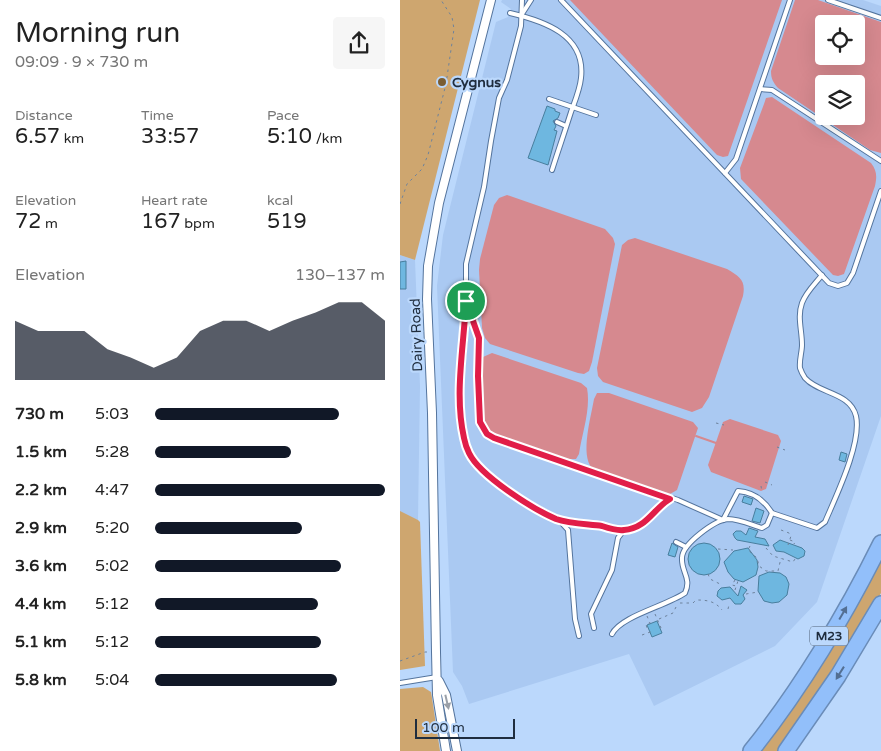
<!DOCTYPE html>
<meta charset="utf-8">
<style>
body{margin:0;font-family:"Varela Round",sans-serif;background:#f6f6f6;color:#222;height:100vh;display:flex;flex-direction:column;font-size:19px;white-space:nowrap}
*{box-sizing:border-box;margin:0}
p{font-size:16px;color:#767676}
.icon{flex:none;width:28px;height:28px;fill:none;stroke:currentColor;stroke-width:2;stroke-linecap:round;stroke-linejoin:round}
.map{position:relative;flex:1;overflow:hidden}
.side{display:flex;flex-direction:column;background:#fff;width:400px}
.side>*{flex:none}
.fabs{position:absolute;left:415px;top:15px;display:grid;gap:10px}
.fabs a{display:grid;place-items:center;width:50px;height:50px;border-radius:5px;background:#fff;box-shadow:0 5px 20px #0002;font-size:25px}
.scale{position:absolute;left:15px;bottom:12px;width:100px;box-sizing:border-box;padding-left:5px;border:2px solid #1f2d3e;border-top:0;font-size:14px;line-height:18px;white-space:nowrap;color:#1f2d3e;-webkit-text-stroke:4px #bbd8fc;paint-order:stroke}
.pin{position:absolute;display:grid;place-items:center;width:42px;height:42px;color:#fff;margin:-21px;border:2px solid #fff;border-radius:50%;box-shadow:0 1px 5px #0007}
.round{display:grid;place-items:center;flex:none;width:52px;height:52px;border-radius:5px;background:#f6f6f6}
.head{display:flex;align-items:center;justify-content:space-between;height:85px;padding:0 15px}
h1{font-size:28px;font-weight:600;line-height:38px}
.stats{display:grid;grid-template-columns:repeat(3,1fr);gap:8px;height:85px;padding:5px 15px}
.stats div{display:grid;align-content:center}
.stats b{font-size:21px;font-weight:600}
.stats small{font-size:14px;font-weight:400}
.stats p{font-size:14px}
.chart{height:140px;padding:10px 15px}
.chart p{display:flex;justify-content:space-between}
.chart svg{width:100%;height:90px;margin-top:5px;fill:#111827;opacity:.7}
ul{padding:0 15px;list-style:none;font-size:16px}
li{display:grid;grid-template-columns:80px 60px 1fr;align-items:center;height:38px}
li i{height:12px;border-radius:6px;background:#111827}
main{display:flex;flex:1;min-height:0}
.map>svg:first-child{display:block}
.built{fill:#aac9f2;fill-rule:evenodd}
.green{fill:#cea66f}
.water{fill:#d6898f;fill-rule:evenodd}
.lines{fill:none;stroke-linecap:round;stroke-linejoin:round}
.stream{stroke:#d6898f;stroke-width:2}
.building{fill:#6eb7e0;stroke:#487e9d}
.lane-casing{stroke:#54749d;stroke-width:6}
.street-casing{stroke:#54749d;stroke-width:10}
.highway-casing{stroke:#6a8cb8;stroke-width:18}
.path{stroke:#6d829c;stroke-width:1;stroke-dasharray:2.5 4;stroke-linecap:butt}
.lane{stroke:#fff;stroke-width:4}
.street{stroke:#fff;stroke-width:8}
.highway{stroke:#92bffa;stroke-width:15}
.oneway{fill:#536f93}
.oneway2{fill:#9aa0a8}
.route-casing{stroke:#fff;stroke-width:10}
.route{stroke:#e11d48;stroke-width:6}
.poi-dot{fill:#7b5d31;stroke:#bbd8fc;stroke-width:2}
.labels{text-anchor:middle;stroke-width:4.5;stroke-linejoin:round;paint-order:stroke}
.shield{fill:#bbd8fc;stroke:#4e6077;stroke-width:1}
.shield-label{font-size:12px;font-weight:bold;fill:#1f2d3e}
.poi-label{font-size:14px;font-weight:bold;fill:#1f2d3e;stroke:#bbd8fc;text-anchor:start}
.street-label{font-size:14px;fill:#1f2d3e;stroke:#bbd8fc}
</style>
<main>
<section class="side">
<div class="head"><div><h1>Morning run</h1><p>09:09 · 9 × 730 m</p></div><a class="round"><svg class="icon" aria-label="share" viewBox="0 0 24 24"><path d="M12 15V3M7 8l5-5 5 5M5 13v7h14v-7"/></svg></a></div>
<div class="stats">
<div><p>Distance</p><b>6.57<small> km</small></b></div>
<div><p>Time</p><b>33:57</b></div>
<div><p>Pace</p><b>5:10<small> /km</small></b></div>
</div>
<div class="stats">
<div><p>Elevation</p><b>72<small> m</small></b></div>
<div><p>Heart rate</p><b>167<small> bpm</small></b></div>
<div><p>kcal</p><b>519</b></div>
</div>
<div class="chart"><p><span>Elevation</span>130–137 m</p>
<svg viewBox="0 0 160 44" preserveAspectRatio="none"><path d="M0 44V15L10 20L20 20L30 20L40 29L50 33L60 38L70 33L80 20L90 15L100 15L110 20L120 15L130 11L140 6L150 6L160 15V44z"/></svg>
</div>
<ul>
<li><b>730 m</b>5:03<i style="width:80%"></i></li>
<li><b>1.5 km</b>5:28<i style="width:59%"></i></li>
<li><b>2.2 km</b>4:47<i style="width:100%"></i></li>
<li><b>2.9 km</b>5:20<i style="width:64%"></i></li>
<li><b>3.6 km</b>5:02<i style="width:81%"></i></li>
<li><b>4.4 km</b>5:12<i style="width:71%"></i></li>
<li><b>5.1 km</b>5:12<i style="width:72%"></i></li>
<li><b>5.8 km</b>5:04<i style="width:79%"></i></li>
</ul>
</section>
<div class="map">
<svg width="481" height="751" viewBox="0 0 481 751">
<rect width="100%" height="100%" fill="#bbd8fc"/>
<!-- built -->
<g class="built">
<path d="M102,0H463L481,6V416L417,602L375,646L254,706L229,654L69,704L62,686L53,672L37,286L43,235L96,22L108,17L111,9L101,2ZM424,24H456V56H424ZM424,84H456V116H424Z"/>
<path d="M0,255L15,260L20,386L18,520L0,513Z"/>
</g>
<!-- green -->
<g class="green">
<path d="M0,0H80L15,260L0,255Z"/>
<path d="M0,511L18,520L20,522L25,666L0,670Z"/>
<path d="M481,552V593L463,626L379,751H356Z"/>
<path d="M23,687L31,692L32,698L40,751H0V689Z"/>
</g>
<!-- water -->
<g class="water">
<path d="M170,0H382L328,156L323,157L317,155Z"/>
<path d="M395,0H418L481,22V153L470,150L378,88C373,82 371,79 371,71ZM424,24H456V56H424ZM424,84H456V116H424Z"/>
<path d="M372,97L471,163C477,171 477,176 475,186L444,274L438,276L433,275L341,179L340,168L364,104L366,98Z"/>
<path d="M107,195L205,229L213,238L215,244L192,362L189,371L184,374L178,373L90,344L85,338L82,328L79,270L80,259L94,205L99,198Z"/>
<path d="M235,238L327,269C340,277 346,280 343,296L309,397L302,408L292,412L203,382L198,376L197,368L222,245L228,240Z"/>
<path d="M92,353L181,383L187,388C191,409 182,433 179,454L176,459H166L94,435L86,428L84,417L82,360L83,357Z"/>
<path d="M197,393H209L293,422L298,428L277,490L270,494L192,468C180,455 191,417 194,399Z"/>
<path d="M330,419L378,435L381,441L366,489L361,491L311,472L308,465L323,422Z"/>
</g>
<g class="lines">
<!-- stream -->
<path class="stream" d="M296,436L316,443"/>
</g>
<!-- building -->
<g class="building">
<path d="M147,106L155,109V111L160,113L158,118L153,121L156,126L154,130L157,131L148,165L128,158Z"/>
<path d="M6,261V289H0V262Z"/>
<path d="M441,452L447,454L445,462L439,460Z"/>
<path d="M344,496L353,499L351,505L342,502Z"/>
<path d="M356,508L364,511L360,523L352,521Z"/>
<path d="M349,528L358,531L355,537L365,539L369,546L337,540L335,538L333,534L336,531H341L346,535Z"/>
<path d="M380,540L402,548L405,551L404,556L398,559L384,552L376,551L373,545Z"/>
<path d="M272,543L278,547L275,557L268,555Z"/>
<circle cx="304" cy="559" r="16"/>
<path d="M348,548L357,560L358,567L356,575L343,582L334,579L328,572L324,562L334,551Z"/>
<path d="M369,572L380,573L386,577L389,584L387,595L379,602L372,603L364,601L358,591L359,576Z"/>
<path d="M341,586L347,590L343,595L345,599L341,604H335L330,598L322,600L317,596L318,591L321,588L330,587L338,596Z"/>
<path d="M257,621L262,633L252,637L247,625Z"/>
</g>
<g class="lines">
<!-- lane casing -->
<g class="lane-casing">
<g id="lane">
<path d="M122,0L121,26L107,80L99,98L91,141L84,187L66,264V324L60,392L61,420L64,438L69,453L83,471L123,500L158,519L168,530L175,619L179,636"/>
<path d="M161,0L429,283L438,286L447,283L453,273L481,191"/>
<path d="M428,0L481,18"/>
<path d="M110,13C144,21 186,35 181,78C180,89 175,101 171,112C165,131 158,151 152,170"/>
<path d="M122,14L131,0"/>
<path d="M360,89L372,90L481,161"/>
<path d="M149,99L196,115"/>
<path d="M157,122L166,126"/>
<path d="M325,173L336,159L390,0"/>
<path d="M67,304L79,338L78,376L80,422C83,431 87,434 94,438L278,500L323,520"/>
<path d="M158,519L224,530"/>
<path d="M323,520L338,491C354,492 364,500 372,513"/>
<path d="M276,542L286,547"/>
<path d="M194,628L191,614L212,570L218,538L224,530L239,525L251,518L263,503L271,499"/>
<path d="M212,634C221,616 266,606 285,593C292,578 281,572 282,558C282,544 315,520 328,519C339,519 352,525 362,528L367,525L372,513L417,528L425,522C436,496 462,443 456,416C450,392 419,394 405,378C403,375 401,371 400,368C399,360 402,352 402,345C402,330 397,317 402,303C406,292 415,284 422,275"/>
<path d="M0,683L37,677"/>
</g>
</g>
<!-- street casing -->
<g class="street-casing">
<g id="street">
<path d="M39,681L46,695L57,751"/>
<path d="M46,751L37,695L36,652L32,413L27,299L28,266L39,203L91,0"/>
</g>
</g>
<!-- highway casing -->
<g class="highway-casing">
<g id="highway">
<path d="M351,751C400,690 446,614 481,543"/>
<path d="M386,751L438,676L481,604"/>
</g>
</g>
<!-- path -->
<g class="path">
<path d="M0,204L7,184L22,169L28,155L46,84L54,29L52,17L41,0"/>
<path d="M316,423L324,425"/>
<path d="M377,447L385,450"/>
<path d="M365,482L372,485"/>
<path d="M361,486L362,492"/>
<path d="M381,530L389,533L391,536L388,545"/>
<path d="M390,540L395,542L394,544"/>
<path d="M350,546L348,550L357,558L359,566L366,571H378L381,558"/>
<path d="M366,548L373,556L393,562L395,559"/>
<path d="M318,549L333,550"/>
<path d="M308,574L310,579L322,585"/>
<path d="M335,580L332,585L336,586"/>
<path d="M335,590L338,581"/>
<path d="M346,594L358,592"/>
<path d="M280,603H293L296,600C307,600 315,601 322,610"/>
<path d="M328,609L329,605"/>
<path d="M255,614L261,628L257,629"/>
<path d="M247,616L250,623L246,624L247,628"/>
<path d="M259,619L273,613L276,607"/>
<path d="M242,635L253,631"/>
<path d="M0,661L25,652H30"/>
</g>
<!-- lane -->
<use href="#lane" class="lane"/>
<!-- street -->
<use href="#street" class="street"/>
<!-- highway -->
<use href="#highway" class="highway"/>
</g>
<!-- one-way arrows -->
<defs><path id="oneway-solid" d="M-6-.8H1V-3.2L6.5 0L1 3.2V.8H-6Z" transform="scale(1.25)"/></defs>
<g class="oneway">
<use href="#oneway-solid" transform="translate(443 613) rotate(-60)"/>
<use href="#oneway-solid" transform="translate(440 673) rotate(122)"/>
</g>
<use class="oneway2" href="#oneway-solid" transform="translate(47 702) rotate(77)"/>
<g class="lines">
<!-- route casing -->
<g class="route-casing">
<path id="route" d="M66,301L79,338L78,376L80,422L87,434L94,438L270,499C254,508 246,529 224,530C217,531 208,528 202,526C187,524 170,524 156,519C133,509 80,476 69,453C67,449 65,443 64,438C54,394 64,346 66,301Z"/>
</g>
<!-- route -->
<use href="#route" class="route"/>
</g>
<!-- markers -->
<circle class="poi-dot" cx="42" cy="82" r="5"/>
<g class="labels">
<!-- shield labels -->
<rect class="shield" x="410" y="626.5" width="38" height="19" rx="4"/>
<g class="shield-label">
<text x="429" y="640">M23</text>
</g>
<!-- poi labels -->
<g class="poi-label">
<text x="52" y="87">Cygnus</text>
</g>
<!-- street labels -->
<g class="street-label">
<text transform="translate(16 335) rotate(-92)" y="5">Dairy Road</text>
</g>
</g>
</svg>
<div class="fabs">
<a><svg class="icon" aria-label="locate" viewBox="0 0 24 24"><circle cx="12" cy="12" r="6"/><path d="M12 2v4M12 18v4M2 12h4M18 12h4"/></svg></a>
<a><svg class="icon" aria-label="layers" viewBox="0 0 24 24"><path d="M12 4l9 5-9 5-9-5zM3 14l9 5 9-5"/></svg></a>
</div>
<div class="scale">100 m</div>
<div class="pin" style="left:66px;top:301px;background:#1e9e55"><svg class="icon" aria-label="arrive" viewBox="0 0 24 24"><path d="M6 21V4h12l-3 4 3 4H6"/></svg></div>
</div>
</main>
